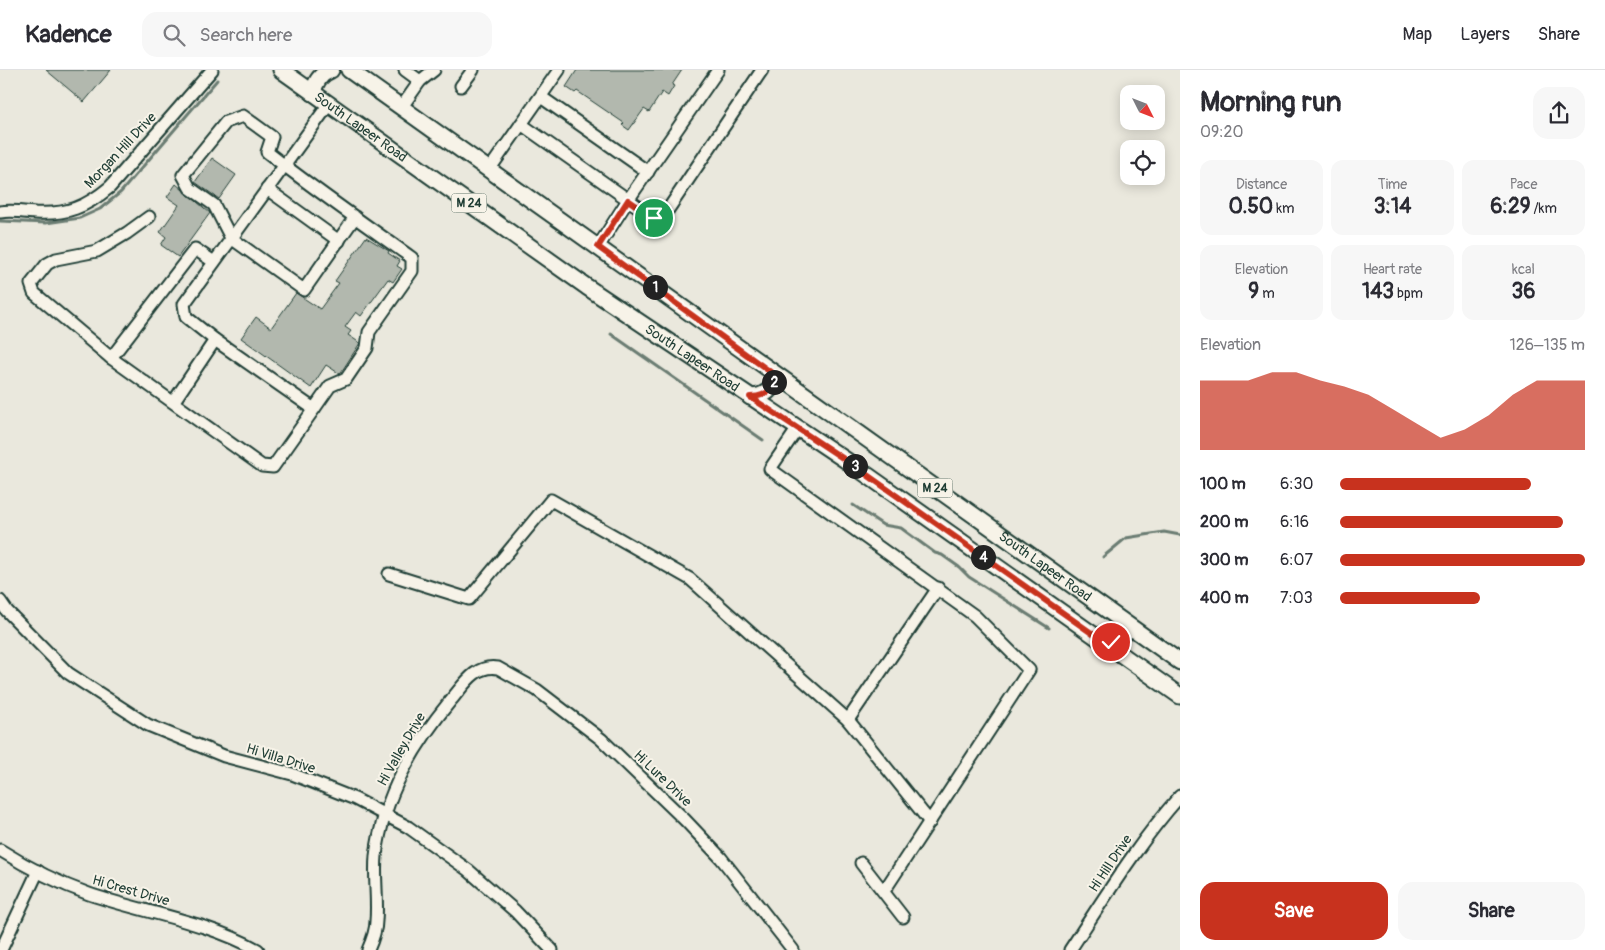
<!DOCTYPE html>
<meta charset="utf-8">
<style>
body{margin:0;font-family:Pangolin,sans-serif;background:#f7f7f7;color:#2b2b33;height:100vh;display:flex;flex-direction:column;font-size:19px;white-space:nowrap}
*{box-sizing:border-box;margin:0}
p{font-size:16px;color:#7c7c81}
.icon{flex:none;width:28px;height:28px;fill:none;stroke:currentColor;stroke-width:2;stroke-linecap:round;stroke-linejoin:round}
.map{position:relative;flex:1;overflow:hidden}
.panel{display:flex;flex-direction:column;background:#fff;width:425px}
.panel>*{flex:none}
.needle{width:32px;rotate:132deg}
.tools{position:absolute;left:1120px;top:15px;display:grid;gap:10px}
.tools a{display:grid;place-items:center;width:45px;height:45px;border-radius:10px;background:#fff;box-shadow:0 2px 12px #0003;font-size:25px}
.pin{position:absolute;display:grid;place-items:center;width:42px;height:42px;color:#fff;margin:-21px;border:2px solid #fff;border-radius:50%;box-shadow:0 1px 5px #0007}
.km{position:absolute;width:25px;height:25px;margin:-12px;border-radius:50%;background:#222;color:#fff;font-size:14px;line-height:25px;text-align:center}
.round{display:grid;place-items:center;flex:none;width:52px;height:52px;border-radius:15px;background:#f7f7f7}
.head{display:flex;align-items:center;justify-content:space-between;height:85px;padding:0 20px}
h1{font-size:28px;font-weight:700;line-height:38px}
.metrics{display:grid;grid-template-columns:repeat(3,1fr);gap:8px;height:85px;padding:5px 20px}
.metrics div{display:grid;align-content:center;border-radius:12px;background:#f7f7f7;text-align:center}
.metrics b{font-size:21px;font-weight:700}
.metrics small{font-size:14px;font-weight:400}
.metrics p{font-size:14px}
.chart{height:140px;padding:10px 20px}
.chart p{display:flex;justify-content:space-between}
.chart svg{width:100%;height:90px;margin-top:5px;fill:#c8321e;opacity:.7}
.action{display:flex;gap:10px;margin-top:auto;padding:10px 20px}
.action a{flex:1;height:58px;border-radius:15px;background:#c8321e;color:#fff;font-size:20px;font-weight:700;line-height:58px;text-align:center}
.action a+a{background:#f7f7f7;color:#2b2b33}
ul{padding:0 20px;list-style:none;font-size:16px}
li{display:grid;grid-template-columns:80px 60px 1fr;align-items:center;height:38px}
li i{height:12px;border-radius:6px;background:#c8321e}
header{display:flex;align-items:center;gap:30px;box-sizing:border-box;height:70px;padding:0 25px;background:#fff;border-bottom:1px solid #e1e1e2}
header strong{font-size:24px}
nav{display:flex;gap:28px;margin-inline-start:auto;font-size:18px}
.search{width:350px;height:45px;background:#f7f7f7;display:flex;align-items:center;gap:12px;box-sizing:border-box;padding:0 18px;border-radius:15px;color:#7c7c81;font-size:19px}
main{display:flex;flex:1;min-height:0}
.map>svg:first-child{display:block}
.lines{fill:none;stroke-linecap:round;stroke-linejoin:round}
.stream{stroke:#6a7c72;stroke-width:3}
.building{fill:#b2b8ae;stroke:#1f3d34}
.minor-casing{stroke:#1f3d34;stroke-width:15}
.major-casing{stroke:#1f3d34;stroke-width:19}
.minor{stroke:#f7f3e8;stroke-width:11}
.major{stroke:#f7f3e8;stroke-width:15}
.route-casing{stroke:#fff;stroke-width:10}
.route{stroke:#c8321e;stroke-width:6}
.labels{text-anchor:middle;stroke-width:4;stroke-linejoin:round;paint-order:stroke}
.shield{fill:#f7f3e8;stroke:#60746a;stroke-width:1}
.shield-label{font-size:12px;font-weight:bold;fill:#1f3d34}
.street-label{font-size:14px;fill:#1f3d34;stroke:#f7f3e8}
</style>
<header>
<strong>Kadence</strong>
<div class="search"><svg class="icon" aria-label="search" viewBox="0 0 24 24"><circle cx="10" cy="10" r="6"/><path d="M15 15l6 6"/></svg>Search here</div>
<nav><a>Map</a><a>Layers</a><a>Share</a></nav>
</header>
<main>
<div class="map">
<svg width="1180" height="880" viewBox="0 0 1180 880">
<rect width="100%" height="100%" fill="#eae8dd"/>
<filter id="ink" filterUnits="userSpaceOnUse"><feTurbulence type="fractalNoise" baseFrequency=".02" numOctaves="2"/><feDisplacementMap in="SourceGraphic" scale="10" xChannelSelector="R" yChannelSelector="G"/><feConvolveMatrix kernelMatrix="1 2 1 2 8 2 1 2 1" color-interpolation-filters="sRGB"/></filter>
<g filter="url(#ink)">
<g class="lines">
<!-- stream -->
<g class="stream">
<path d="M0,151L46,153L80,148L100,139L121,122L217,10"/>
<path d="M611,264L763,370"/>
<path d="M853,435L883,455L901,458L905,461L935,483L942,485L959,497L969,507L1049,558"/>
<path d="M1103,487L1126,468L1164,462L1180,465"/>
</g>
</g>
<!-- building -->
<g class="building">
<path d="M46,0H111L84,32Z"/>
<path d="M577,0H682L672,15L674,16L668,26L662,22L649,42L644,39L629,60L622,55L624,53L577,21L575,23L566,17Z"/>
<path d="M212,88L236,105L219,129L195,112Z"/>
<path d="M176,114L210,143L178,187L161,175L166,167L160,162L179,135L167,127Z"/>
<path d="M366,167L389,181L388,183L400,191L397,196L402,199L393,212L388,209L361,246L356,242L345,257L351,261L348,265L360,273L340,304L326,295L311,318L241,268L256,247L271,258L296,223L320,239L339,213L335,211Z"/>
</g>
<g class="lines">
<!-- minor casing -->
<g class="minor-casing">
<g id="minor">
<path d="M405,0L420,11"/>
<path d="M461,16L473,0"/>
<path d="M541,27L648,102"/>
<path d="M329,34C281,101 232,167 184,234L186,247L215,270L314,339L330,316L346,309L367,278L369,262L412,201V188C363,153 314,119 267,82L272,67L243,46L226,52L183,105L190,118L214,135L231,168L304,220L355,147"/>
<path d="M401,38L420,11L434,0"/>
<path d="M521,54L654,148L659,149L663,147L762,0"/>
<path d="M489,100L559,0"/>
<path d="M267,119L339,171"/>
<path d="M0,142C11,140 24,142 35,143C67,145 86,137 110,117L212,0"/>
<path d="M149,147L127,163L97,181L56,189L47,194L31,214L34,223L111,288L262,396L273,397L314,339"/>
<path d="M598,177L628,130L718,0"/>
<path d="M111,288L195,179L214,192"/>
<path d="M174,331L215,270"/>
<path d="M798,358L770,399L975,546L1029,600L884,821"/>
<path d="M389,504L469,529L551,430L690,509L848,650L930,752"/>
<path d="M0,531L7,541L68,603L148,655L224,686L292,704L355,729L408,757L468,800L515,841L552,880"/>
<path d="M848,650L938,518"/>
<path d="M0,780C27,797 58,813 89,824C145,843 206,851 258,880"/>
<path d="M861,793L903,847"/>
<path d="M1,880L38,801"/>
<path d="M368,880C372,871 376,860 376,851C378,829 374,808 376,786C383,726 414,675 451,630C464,615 475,594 498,598L537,620L601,669L685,750L721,788L793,880"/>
<path d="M1070,880C1105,827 1138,773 1180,726"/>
</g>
</g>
<!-- major casing -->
<g class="major-casing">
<g id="major">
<path id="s1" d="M281,0L587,217L853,395L1180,626"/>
<path id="s2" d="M349,0L1180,592"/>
<path d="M313,23C315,12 320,4 331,0"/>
<path d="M750,327C764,327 774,320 776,305"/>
<path d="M1110,576C1113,563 1121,559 1134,560"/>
</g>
</g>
<!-- minor -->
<use href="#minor" class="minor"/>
<!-- major -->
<use href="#major" class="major"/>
</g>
</g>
<g class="lines" filter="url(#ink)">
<!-- route casing -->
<g class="route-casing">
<path id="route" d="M654,148L628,130L598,177L776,306C774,320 764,327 750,327L853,395L1110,576L1111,572"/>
</g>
<!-- route -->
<use href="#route" class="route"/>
</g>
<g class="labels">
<!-- shield labels -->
<g class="shield">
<rect x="451.5" y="123.5" width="35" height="19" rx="4"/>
<rect x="917.5" y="408.5" width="35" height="19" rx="4"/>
</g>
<g class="shield-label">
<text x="469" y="137">M 24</text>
<text x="935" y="422">M 24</text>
</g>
<!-- street labels -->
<g class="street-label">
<text dy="5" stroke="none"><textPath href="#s1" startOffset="98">South Lapeer Road</textPath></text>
<text transform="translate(120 80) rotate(-47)" y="5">Morgan Hill Drive</text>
<text dy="5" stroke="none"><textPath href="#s1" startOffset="502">South Lapeer Road</textPath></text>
<text dy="5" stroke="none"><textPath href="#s2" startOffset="855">South Lapeer Road</textPath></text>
<text transform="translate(401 679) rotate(-60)" y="5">Hi Valley Drive</text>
<text transform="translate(281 688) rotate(17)" y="5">Hi Villa Drive</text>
<text transform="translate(663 708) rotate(44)" y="5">Hi Lure Drive</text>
<text transform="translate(1110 793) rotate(-56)" y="5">Hi Hill Drive</text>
<text transform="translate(131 820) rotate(16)" y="5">Hi Crest Drive</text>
</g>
</g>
</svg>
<div class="tools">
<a><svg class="needle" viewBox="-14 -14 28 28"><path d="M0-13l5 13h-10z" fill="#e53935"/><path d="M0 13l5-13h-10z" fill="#7c7c81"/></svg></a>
<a><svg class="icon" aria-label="locate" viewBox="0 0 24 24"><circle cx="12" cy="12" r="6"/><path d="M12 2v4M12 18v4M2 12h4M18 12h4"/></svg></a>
</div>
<div class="pin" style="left:654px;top:148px;background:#1e9e55"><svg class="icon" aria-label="arrive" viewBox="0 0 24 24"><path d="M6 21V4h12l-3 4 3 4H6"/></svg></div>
<div class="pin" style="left:1111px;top:572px;background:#d93025"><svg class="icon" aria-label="check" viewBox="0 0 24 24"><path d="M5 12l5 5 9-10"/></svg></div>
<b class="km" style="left:655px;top:217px">1</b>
<b class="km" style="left:774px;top:312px">2</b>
<b class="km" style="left:855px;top:396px">3</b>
<b class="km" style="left:983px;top:487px">4</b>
</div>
<section class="panel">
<div class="head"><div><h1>Morning run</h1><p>09:20</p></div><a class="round"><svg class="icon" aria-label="share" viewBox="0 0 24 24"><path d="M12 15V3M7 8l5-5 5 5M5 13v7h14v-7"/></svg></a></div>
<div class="metrics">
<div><p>Distance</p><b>0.50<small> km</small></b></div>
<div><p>Time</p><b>3:14</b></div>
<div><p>Pace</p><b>6:29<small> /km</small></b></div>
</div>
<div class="metrics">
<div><p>Elevation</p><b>9<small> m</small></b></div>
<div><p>Heart rate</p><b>143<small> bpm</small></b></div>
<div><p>kcal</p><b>36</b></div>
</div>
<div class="chart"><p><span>Elevation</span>126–135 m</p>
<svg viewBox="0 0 160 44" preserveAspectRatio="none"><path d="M0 44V10L10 10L20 10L30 6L40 6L50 10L60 13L70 17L80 24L90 31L100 38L110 34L120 27L130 17L140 10L150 10L160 10V44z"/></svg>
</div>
<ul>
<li><b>100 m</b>6:30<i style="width:78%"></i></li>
<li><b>200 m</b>6:16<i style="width:91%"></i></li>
<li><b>300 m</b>6:07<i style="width:100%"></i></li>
<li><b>400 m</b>7:03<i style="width:57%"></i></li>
</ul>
<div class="action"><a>Save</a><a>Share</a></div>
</section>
</main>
